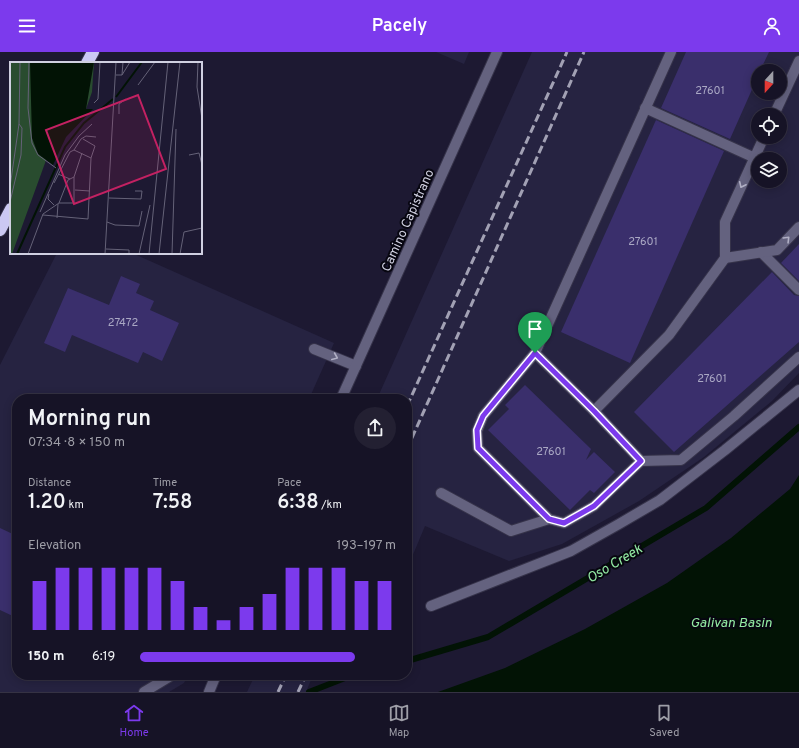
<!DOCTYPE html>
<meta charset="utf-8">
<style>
body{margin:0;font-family:Overpass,sans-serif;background:#232032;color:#f1f3f6;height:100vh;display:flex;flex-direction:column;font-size:15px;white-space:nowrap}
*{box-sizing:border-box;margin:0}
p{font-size:13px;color:#9e9ea7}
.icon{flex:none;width:22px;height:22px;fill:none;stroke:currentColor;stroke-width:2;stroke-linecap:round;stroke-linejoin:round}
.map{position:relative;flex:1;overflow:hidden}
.sheet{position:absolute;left:12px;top:342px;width:400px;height:286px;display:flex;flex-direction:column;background:#161326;border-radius:16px;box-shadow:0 2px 10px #0003,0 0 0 1px #353243}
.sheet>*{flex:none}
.needle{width:26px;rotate:201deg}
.buttons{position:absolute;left:751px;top:12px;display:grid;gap:8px}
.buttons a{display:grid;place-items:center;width:36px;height:36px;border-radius:50%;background:#161326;box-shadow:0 2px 10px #0003,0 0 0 1px #353243;font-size:20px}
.pin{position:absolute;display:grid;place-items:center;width:34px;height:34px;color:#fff;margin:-41px -17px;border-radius:50% 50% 50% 0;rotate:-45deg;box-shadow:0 0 4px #0007}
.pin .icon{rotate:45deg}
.round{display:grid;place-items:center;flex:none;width:42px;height:42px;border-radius:21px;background:#232032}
.summary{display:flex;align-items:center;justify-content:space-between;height:68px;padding:0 16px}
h1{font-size:22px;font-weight:600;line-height:30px}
.metrics{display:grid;grid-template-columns:repeat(3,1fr);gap:6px;height:68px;padding:4px 16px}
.metrics div{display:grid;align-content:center}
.metrics b{font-size:20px;font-weight:600}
.metrics small{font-size:11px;font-weight:400}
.metrics p{font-size:11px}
.chart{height:112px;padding:8px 16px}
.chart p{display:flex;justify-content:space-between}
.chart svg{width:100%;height:72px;margin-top:4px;stroke:#7c3aed;stroke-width:6}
ul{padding:0 16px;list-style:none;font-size:13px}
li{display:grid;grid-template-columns:64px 48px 1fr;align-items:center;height:30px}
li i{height:10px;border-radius:5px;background:#7c3aed}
header{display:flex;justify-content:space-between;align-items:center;height:52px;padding:0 16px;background:#7c3aed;color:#fff;font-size:18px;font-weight:600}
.tab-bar{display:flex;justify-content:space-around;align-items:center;height:56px;border-top:1px solid #353243;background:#161326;font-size:11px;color:#9e9ea7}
.tab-bar a{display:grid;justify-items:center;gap:2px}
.tab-bar .on{color:#7c3aed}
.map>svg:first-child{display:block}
.built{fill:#262341;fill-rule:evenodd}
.water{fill:#021305}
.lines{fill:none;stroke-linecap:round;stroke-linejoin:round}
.stream{stroke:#021305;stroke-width:6}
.building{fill:#3a2f6c}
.minor-casing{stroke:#36334a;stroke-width:12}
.highway-casing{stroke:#36334a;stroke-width:14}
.minor{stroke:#64627f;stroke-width:10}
.highway{stroke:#cbc8f3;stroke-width:12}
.rail{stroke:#a2a1b4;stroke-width:3;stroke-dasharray:8 4;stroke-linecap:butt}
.oneway{stroke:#b0afc4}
.route-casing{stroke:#fff;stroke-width:8}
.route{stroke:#7c3aed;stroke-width:5}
.labels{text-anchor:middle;stroke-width:4;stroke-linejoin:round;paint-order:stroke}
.number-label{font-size:11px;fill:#aaa8c4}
.street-label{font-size:13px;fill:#d0d0e1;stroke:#070610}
.water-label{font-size:14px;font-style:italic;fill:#94eca4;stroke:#070610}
.inset-river{fill:none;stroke:#021305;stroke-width:2}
.inset-road{fill:none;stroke:#656278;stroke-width:1}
.view{fill:#c32162;fill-opacity:0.15;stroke:#c32162;stroke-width:2}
.inset-edge{fill:none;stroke:#d0d0e1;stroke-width:2}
</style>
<header><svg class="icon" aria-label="menu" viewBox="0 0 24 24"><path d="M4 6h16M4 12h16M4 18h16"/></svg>Pacely<svg class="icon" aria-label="person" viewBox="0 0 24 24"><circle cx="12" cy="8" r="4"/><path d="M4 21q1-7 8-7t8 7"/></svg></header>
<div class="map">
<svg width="799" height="640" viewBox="0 0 799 640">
<rect width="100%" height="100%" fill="#1d1932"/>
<!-- built -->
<g class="built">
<path d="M436,0H469L464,12Z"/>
<path d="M532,0H799V321L772,349L704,405L639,449L562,492L509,509L425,474L407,517V347H377ZM758,19H780V41H758ZM758,63H780V85H758ZM758,107H780V129H758Z"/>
<path d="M57,201H132L334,291L309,347H17V623H188L184,631L169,640H0V313Z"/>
<path d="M255,623H313L306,640H247Z"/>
</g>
<!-- water -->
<path class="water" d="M799,423V640H438L505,616L585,577L667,531L731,486L790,437Z"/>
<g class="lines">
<!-- stream -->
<g class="stream">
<path d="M407,609L488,585L706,456L799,375"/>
<path d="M309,640L345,626L357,623"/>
</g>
</g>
<!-- building -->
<g class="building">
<path d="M686,0H769L760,19H758V24L730,87L661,56Z"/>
<path d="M656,68L724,99L630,311L561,280Z"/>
<path d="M799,192V229L781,211Z"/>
<path d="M772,220L794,243L799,244V290L674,400L634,360Z"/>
<path d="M121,224L140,232L136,241L154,249L150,258L179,271L162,309L143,300L138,311L72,283L65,300L44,291L68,236L109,253Z"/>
<path d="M525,333L591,397L586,408L594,400L615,420L594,441L590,438L570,458L488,378L509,357L505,353Z"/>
<path d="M0,476L17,484V566L0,558Z"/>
</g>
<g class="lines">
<!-- minor casing -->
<g class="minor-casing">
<g id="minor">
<path d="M645,56L755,106"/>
<path d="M774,63L799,9"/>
<path d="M761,200L799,238"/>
<path d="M725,206L777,198L799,175"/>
<path d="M314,297L356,314"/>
<path d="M341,347L497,0"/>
<path d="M594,359L669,283L725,206V170L764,85"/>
<path d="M641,409L681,408L734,364L799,305"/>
<path d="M441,441L511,479L549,467L564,471L594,454L641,409L594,359L535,301"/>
<path d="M549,467L478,396L477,379L483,364L535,301L671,0"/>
<path d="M431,554L571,499L619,472L660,448L725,398L799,338"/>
<path d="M144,640L169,625L170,623"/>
<path d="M209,640L216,623"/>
</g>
</g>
<!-- highway casing -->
<g class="highway-casing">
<g id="highway">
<path d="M87,11L93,0"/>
<path d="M0,178L11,157"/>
</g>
</g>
<!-- minor -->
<use href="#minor" class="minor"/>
<!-- highway -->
<use href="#highway" class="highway"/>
<!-- rail -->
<g class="rail">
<path d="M407,354L567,0"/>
<path d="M407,397L584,0"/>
<path d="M278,640L286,623"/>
<path d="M298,640L306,623"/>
</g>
</g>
<!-- one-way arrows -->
<defs><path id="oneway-chevron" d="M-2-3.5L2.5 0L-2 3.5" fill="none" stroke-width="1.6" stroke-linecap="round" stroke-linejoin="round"/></defs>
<g class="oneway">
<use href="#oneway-chevron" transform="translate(742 133) rotate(115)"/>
<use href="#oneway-chevron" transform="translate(787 187) rotate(-45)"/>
<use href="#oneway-chevron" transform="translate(335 305) rotate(23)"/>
</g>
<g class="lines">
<!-- route casing -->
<g class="route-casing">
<path id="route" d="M535,301L594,359L641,409L594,454L564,471L549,467L478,396L477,378L483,364Z"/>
</g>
<!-- route -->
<use href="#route" class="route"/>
</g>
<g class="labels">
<!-- number labels -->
<g class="number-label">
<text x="710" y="42">27601</text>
<text x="643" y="193">27601</text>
<text x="123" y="274">27472</text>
<text x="712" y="330">27601</text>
<text x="551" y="403">27601</text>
</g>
<!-- street labels -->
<g class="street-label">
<text transform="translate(407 168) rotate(-66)" y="5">Camino Capistrano</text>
</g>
<!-- water labels -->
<g class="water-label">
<text transform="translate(614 511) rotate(-31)" y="5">Oso Creek</text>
<text x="731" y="575">Galivan Basin</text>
</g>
</g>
<!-- overview -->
<g transform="translate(10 10)">
<rect width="192" height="192" fill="#1d1932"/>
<path d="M0,0H84L82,30L76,47L39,90L2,192H0Z" fill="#294c2f"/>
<path d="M20,0H84L76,47H83L56,75L43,103L28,92L22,76Z" fill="#021305"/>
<path class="inset-river" d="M106,35L132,0M7,192L55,85L74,61L103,37"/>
<path class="inset-road" d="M19,0L18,46L22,81L28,93L46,106M188,0L187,25L192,57M106,13H112L120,0M112,13L113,0M128,23L145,0M84,41L88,37L90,0M109,52V42L116,37M179,93L189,91L192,103M81,96L64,88L71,77L76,74L86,75M48,112L60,117M44,121L60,90L64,88M0,125L9,62L10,0M65,128L80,129M39,132L38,137L44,143M99,136L131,137L132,129H125M0,140L11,93L12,66L9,62M49,141L58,118L64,115M30,150L55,93L69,74L82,62M33,153L78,157L81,96L85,84L73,77M47,156L48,142M97,160L105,163L129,164L132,149M96,187L119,188V192M18,192L33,152L49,141H64V115L72,91M95,192L106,0M129,192L140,143M139,192L158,0M149,192L170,0M162,192L166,67M170,192L174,170L192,166"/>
<path class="view" d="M128,33L156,107L64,142L36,68Z"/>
<rect width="192" height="192" class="inset-edge"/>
</g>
</svg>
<div class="buttons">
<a><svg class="needle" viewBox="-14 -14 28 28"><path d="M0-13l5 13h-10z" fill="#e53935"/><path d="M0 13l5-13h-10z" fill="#9e9ea7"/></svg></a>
<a><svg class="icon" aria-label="locate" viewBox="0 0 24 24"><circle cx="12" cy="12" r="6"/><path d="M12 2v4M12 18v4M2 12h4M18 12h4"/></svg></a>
<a><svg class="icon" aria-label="layers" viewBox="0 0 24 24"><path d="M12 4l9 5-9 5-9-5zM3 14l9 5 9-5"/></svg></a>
</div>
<div class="pin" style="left:535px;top:301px;background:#1e9e55"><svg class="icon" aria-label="arrive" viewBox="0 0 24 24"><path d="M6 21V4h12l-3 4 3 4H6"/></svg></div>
<section class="sheet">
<div class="summary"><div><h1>Morning run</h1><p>07:34 · 8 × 150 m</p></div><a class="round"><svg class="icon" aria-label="share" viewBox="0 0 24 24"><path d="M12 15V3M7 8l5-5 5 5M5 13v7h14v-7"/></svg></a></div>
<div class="metrics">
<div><p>Distance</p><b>1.20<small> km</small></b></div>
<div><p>Time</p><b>7:58</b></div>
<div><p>Pace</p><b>6:38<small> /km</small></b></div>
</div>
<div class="chart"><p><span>Elevation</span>193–197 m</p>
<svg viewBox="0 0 160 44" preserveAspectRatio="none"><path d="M5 44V14M15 44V6M25 44V6M35 44V6M45 44V6M55 44V6M65 44V14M75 44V30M85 44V38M95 44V30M105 44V22M115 44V6M125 44V6M135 44V6M145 44V14M155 44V14"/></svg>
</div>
<ul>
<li><b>150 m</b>6:19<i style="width:84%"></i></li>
</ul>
</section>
</div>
<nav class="tab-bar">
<a class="on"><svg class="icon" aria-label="home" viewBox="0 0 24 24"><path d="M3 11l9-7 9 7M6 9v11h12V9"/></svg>Home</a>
<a><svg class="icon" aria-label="map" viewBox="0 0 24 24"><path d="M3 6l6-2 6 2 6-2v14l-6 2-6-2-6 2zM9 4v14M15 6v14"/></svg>Map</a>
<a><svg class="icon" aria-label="saved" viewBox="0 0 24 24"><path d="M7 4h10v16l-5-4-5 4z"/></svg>Saved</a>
</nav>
